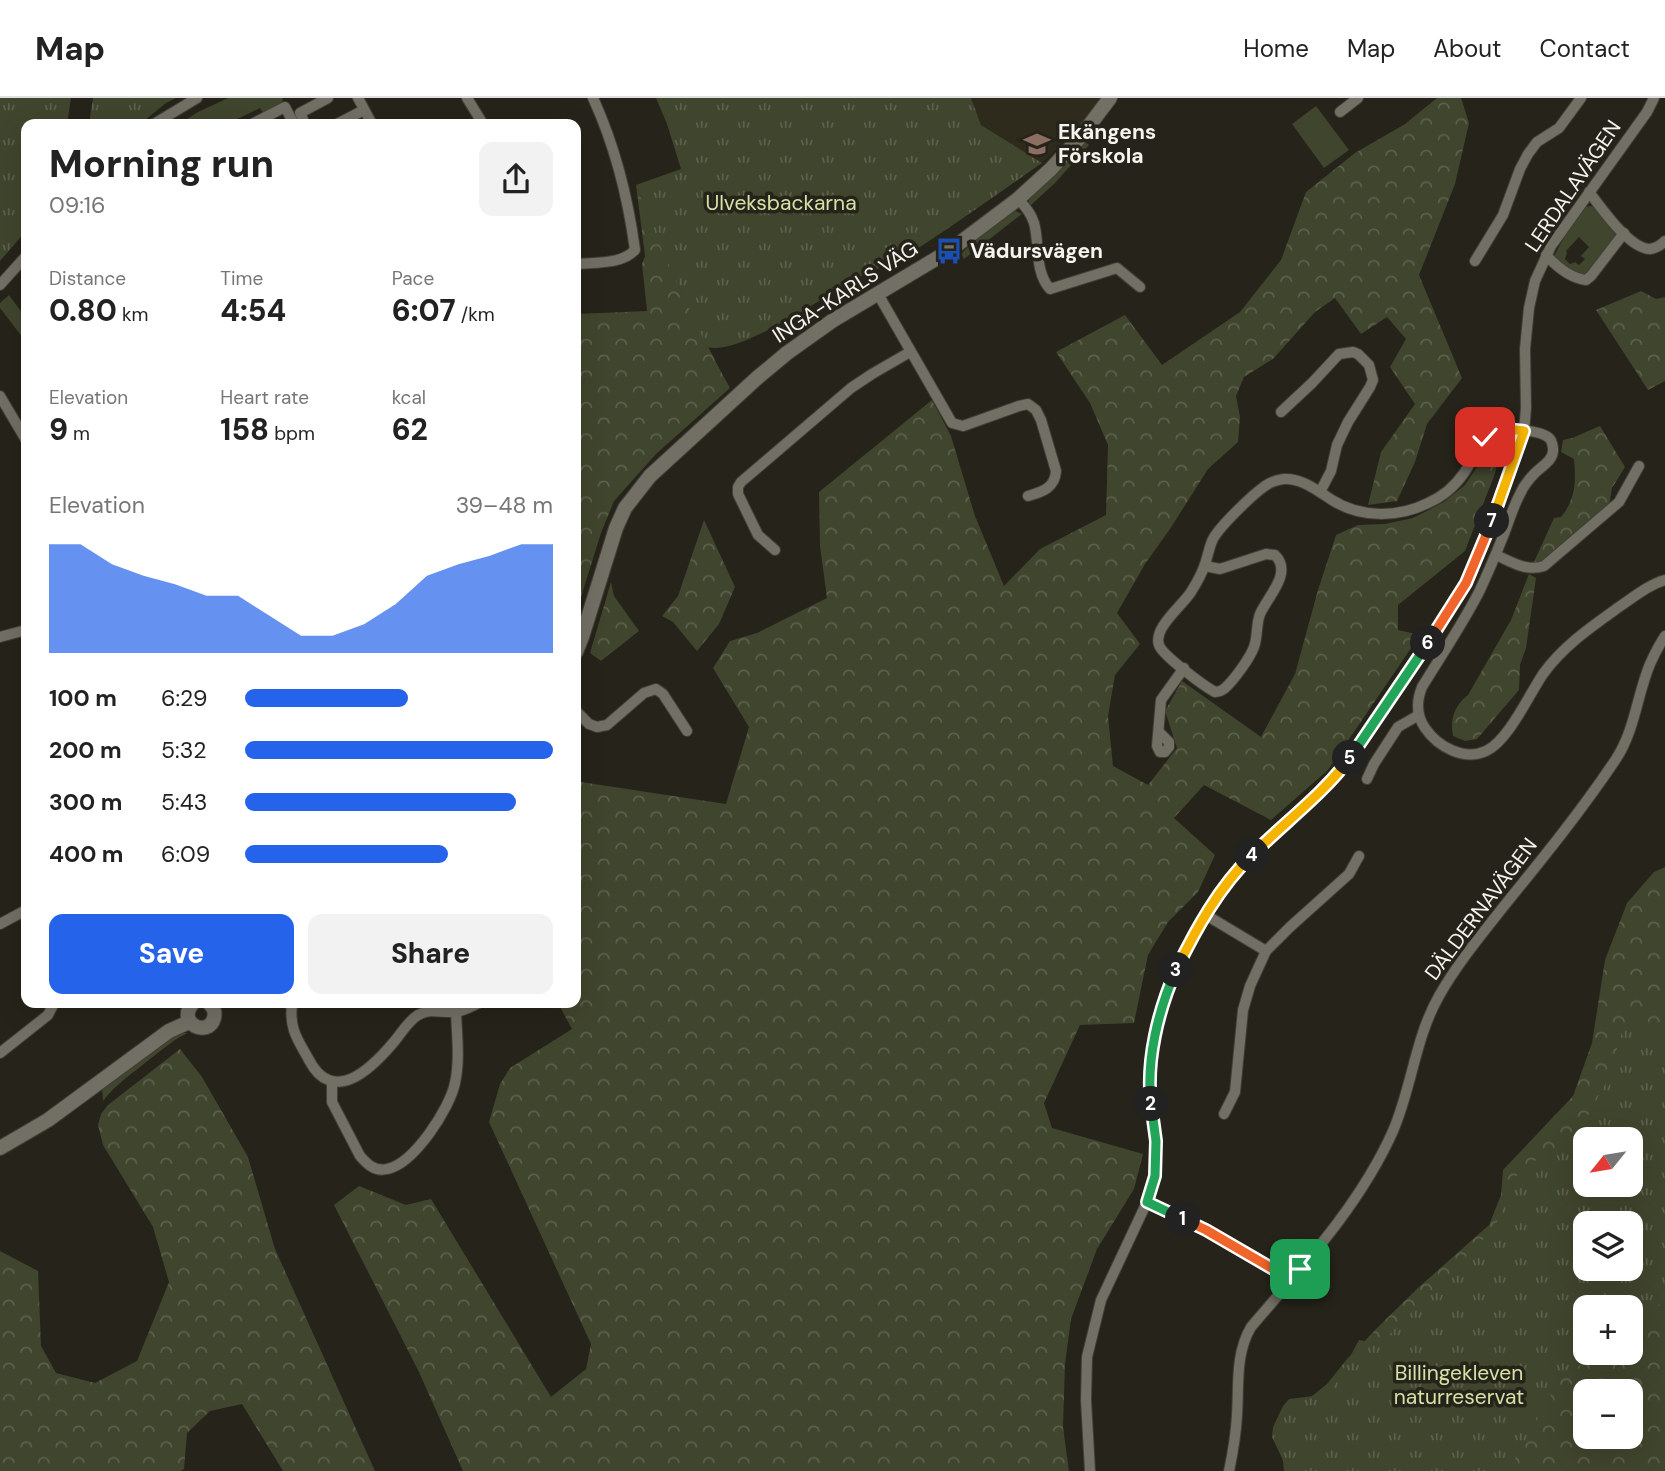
<!DOCTYPE html>
<meta charset="utf-8">
<style>
body{margin:0;font-family:"DM Sans",sans-serif;background:#f2f2f2;color:#222;height:100vh;display:flex;flex-direction:column;font-size:26px;white-space:nowrap}
*{box-sizing:border-box;margin:0}
p{font-size:23px;color:#767676}
.icon{flex:none;width:38px;height:38px;fill:none;stroke:currentColor;stroke-width:2;stroke-linecap:round;stroke-linejoin:round}
.map{position:relative;flex:1;overflow:hidden}
.details{position:absolute;left:21px;top:21px;width:560px;height:889px;display:flex;flex-direction:column;background:#fff;border-radius:14px;box-shadow:0 7px 28px #0002}
.details>*{flex:none}
.needle{width:46px;rotate:240deg}
.buttons{position:absolute;left:1573px;top:1029px;display:grid;gap:14px}
.buttons a{display:grid;place-items:center;width:70px;height:70px;border-radius:14px;background:#fff;box-shadow:0 7px 28px #0002;font-size:35px}
.pin{position:absolute;display:grid;place-items:center;width:60px;height:60px;color:#fff;margin:-30px;border-radius:14px;box-shadow:0 4px 10px #0006}
.km{position:absolute;width:35px;height:35px;margin:-18px;border-radius:50%;background:#222;color:#fff;font-size:19px;line-height:35px;text-align:center}
.round{display:grid;place-items:center;flex:none;width:74px;height:74px;border-radius:14px;background:#f2f2f2}
.headline{display:flex;align-items:center;justify-content:space-between;height:119px;padding:0 28px}
h1{font-size:38px;font-weight:800;line-height:52px}
.stats{display:grid;grid-template-columns:repeat(3,1fr);gap:10px;height:119px;padding:7px 28px}
.stats div{display:grid;align-content:center}
.stats b{font-size:30px;font-weight:800}
.stats small{font-size:19px;font-weight:400}
.stats p{font-size:19px}
.chart{height:196px;padding:14px 28px}
.chart p{display:flex;justify-content:space-between}
.chart svg{width:100%;height:126px;margin-top:7px;fill:#2563eb;opacity:.7}
.primary-button{display:flex;gap:14px;margin-top:auto;padding:14px 28px}
.primary-button a{flex:1;height:80px;border-radius:14px;background:#2563eb;color:#fff;font-size:28px;font-weight:800;line-height:80px;text-align:center}
.primary-button a+a{background:#f2f2f2;color:#222}
ul{padding:0 28px;list-style:none;font-size:23px}
li{display:grid;grid-template-columns:112px 84px 1fr;align-items:center;height:52px}
li i{height:18px;border-radius:9px;background:#2563eb}
header{display:flex;align-items:center;gap:42px;box-sizing:border-box;height:98px;padding:0 35px;background:#fff;border-bottom:2px solid #e0e0e0}
header strong{font-size:33px}
nav{display:flex;gap:38px;margin-inline-start:auto;font-size:24px}
.map>svg:first-child{display:block}
.built{fill:#2f2b1c}
.green{fill:#40452d;fill-rule:evenodd}
.forest{fill:url(#forest-crowns);fill-rule:evenodd}
.park{fill:url(#park-tufts);fill-rule:evenodd}
.lines{fill:none;stroke-linecap:round;stroke-linejoin:round}
.minor-casing{stroke:#423f38;stroke-width:12}
.tertiary-casing{stroke:#423f38;stroke-width:16}
.minor{stroke:#726f65;stroke-width:10}
.tertiary{stroke:#726f65;stroke-width:14}
.split-1-casing{stroke:#fff;stroke-width:14}
.split-2-casing{stroke:#fff;stroke-width:14}
.split-3-casing{stroke:#fff;stroke-width:14}
.split-4-casing{stroke:#fff;stroke-width:14}
.split-5-casing{stroke:#fff;stroke-width:14}
.split-6-casing{stroke:#fff;stroke-width:14}
.split-7-casing{stroke:#fff;stroke-width:14}
.split-8-casing{stroke:#fff;stroke-width:14}
.split-1{stroke:#f0652b;stroke-width:9}
.split-2{stroke:#22a559;stroke-width:9}
.split-3{stroke:#22a559;stroke-width:9}
.split-4{stroke:#f5b400;stroke-width:9}
.split-5{stroke:#f5b400;stroke-width:9}
.split-6{stroke:#22a559;stroke-width:9}
.split-7{stroke:#f0652b;stroke-width:9}
.split-8{stroke:#f5b400;stroke-width:9}
.labels{text-anchor:middle;stroke-width:7;stroke-linejoin:round;paint-order:stroke}
.poi-label{font-size:21px;font-weight:bold;fill:#f6f4ee;stroke:#26231a;text-anchor:start}
.street-label{font-size:21px;fill:#f6f4ee;stroke:#26231a}
.park-label{font-size:21px;fill:#d5e2a6;stroke:#26231a}
</style>
<header>
<strong>Map</strong>
<nav><a>Home</a><a>Map</a><a>About</a><a>Contact</a></nav>
</header>
<div class="map">
<svg width="1665" height="1373" viewBox="0 0 1665 1373">
<defs>
<pattern id="forest-crowns" width="20" height="18" patternUnits="userSpaceOnUse" patternTransform="scale(1.75)"><rect width="20" height="18" fill="#40452d"/><path d="M2 6a3 3 0 1 1 6 0M12 15a3 3 0 1 1 6 0" fill="none" stroke="#5c604c"/></pattern>
<pattern id="park-tufts" width="24" height="20" patternUnits="userSpaceOnUse" patternTransform="scale(1.75)"><rect width="24" height="20" fill="#40452d"/><path d="M3 7l-1-3M5 7V3M7 7l1-3M15 17l-1-3M17 17v-4M19 17l1-3" fill="none" stroke="#5c604c"/></pattern>
</defs>
<rect width="100%" height="100%" fill="#26231a"/>
<!-- built -->
<path class="built" d="M971,0H1103L1092,17L1042,65L981,27Z"/>
<!-- green -->
<g class="green">
<path d="M228,0H283L282,7L265,18L260,10L227,26H179L198,14Z"/>
<path d="M1316,8L1349,52L1324,70L1292,26Z"/>
<path d="M1084,43L1089,47L1055,85L1031,107L1029,105V100Z"/>
<path d="M1590,108L1594,109L1617,136L1587,178L1581,179L1553,160L1567,134L1586,109ZM1579,139L1589,149L1581,158L1585,161L1579,167L1575,164L1570,166L1565,161L1567,155L1566,153Z"/>
<path d="M1012,113H1016L1022,116L964,161L961,156L975,142Z"/>
<path d="M9,197L26,220V244L0,210V205Z"/>
<path d="M180,935H188C174,941 162,952 150,961C134,974 116,986 103,1003L102,989L167,941Z"/>
</g>
<!-- forest -->
<g class="forest">
<path d="M1437,0H1461L1469,25L1455,86L1419,177L1462,280L1427,326L1415,364L1397,403L1368,407L1381,354L1415,306L1390,269L1406,241L1387,219L1361,236L1335,200L1315,214L1273,261L1244,279L1236,298L1240,319L1238,344L1208,371L1170,431L1145,466L1117,515L1140,546L1115,577L1108,618L1113,668L1148,687L1177,650L1165,613L1182,583L1261,639L1295,576L1318,492L1336,437L1358,427L1385,426L1413,420L1444,404L1465,387L1493,345L1497,343L1501,344L1503,348L1494,378L1465,453L1398,507V532L1420,537L1328,672L1271,722L1204,687L1174,720L1215,757L1198,794L1168,824L1148,857L1134,925L1080,927L1044,1005L1052,1030L1143,1056L1134,1091L1097,1151L1071,1221L1065,1266L1063,1329L1069,1373H463L419,1274L334,1107L359,1088L406,1107L431,1101L551,1299L586,1271L591,1246L489,1024L500,986L510,970L572,931L558,905H576V680L581,684L726,706L749,629L713,570L730,543L757,535L827,500L820,448L819,394L932,302L951,338L975,418L1004,488L1040,451L1106,417L1108,347L1090,305L1056,254L1125,217L1162,267L1240,214L1281,162L1306,94L1355,55L1405,26Z"/>
<path d="M636,87C664,156 694,225 730,290L656,356L614,403L601,435L576,515V216L647,213L642,166L645,158Z"/>
<path d="M1641,193L1656,201L1665,199V283L1648,292L1596,212Z"/>
<path d="M1600,328L1625,369L1612,390L1609,408L1544,463L1538,466L1534,464L1554,420L1561,419C1576,401 1576,383 1574,361L1561,354L1563,342L1572,340Z"/>
<path d="M704,422L735,489L719,526L697,553L673,524L662,518L678,498Z"/>
<path d="M1529,476L1536,480L1526,550L1520,567L1519,592L1477,641L1465,643L1453,638C1450,621 1454,608 1468,597L1511,522Z"/>
<path d="M611,484L614,498L639,533L601,563L590,555Z"/>
<path d="M1665,769V1373H1284L1281,1344L1286,1319L1327,1286L1347,1261L1382,1225L1419,1189L1489,1127L1501,1097L1503,1072L1573,998L1592,945L1605,862L1627,805L1654,774ZM1586,1041H1631V1087H1586ZM1586,1125H1631V1171H1586ZM1586,1209H1631V1255H1586ZM1586,1293H1631V1339H1586Z"/>
<path d="M180,951L202,979L248,1059L275,1151L375,1373H283L242,1306L210,1313L187,1335L184,1371L181,1373H0V1153L38,1173L41,1248L56,1275L95,1285L137,1263L169,1184L153,1129L103,1047L98,1027L101,1016L108,1007Z"/>
</g>
<!-- park -->
<g class="park">
<path d="M0,0H71L67,26H26V133L0,163Z"/>
<path d="M93,0H176L166,5L140,26H89Z"/>
<path d="M656,0H971L981,27L1042,65C1003,92 963,121 923,147C902,161 878,170 856,181C826,197 738,259 707,249L662,152L636,87L681,71L667,26Z"/>
<path d="M1626,921L1665,951V1202L1631,1228V1209H1586V1255H1596L1559,1283L1508,1373H1288L1272,1339L1273,1329L1283,1308L1289,1301L1330,1296L1359,1242L1380,1246L1495,1129L1519,1073L1578,1035L1607,983ZM1631,1041V1087H1586V1041ZM1586,1125H1631V1171H1586Z"/>
</g>
<g class="lines">
<!-- minor casing -->
<g class="minor-casing">
<g id="minor">
<path d="M358,0L372,26"/>
<path d="M467,0L483,26"/>
<path d="M1340,14L1358,0"/>
<path d="M154,26L197,0"/>
<path d="M252,26L285,9L294,26"/>
<path d="M305,26L300,15L328,0"/>
<path d="M337,26L364,12"/>
<path d="M1589,94C1601,109 1629,151 1650,151C1656,150 1661,147 1665,143"/>
<path d="M1018,101C1025,108 1031,115 1034,125C1040,146 1034,173 1050,191L1117,170L1140,189"/>
<path d="M1546,157C1557,169 1570,180 1586,182L1591,178L1624,135"/>
<path d="M1475,163L1503,117L1520,71L1528,56L1537,44L1559,30L1581,0"/>
<path d="M576,166C595,164 621,167 635,152C628,100 615,48 593,0"/>
<path d="M0,187L26,158"/>
<path d="M878,196L952,325L963,328L1019,308L1028,306L1036,312L1041,322L1056,373C1055,390 1042,394 1028,398"/>
<path d="M0,298L26,342"/>
<path d="M1281,314L1312,285L1339,256L1353,254L1358,256L1369,267L1373,282L1370,289L1348,324L1337,347L1331,373L1320,394"/>
<path d="M775,452L758,437L738,396V389L741,384L851,290L872,276L910,254"/>
<path d="M1496,457C1512,464 1526,474 1544,468L1619,404L1639,368"/>
<path d="M1205,468L1220,471L1266,456L1275,457C1293,475 1268,498 1260,516C1256,526 1258,538 1254,549C1250,560 1234,582 1225,590C1221,593 1221,593 1215,594C1204,588 1162,557 1159,547C1153,530 1182,508 1191,494C1196,486 1202,476 1205,466C1208,458 1209,449 1213,441C1220,428 1252,397 1265,388C1270,384 1277,382 1284,381C1302,380 1318,393 1332,402C1360,420 1398,420 1428,405C1442,399 1455,388 1464,375C1474,362 1478,339 1494,333C1504,329 1543,332 1550,341C1552,343 1553,349 1553,351C1554,362 1542,368 1535,375C1529,381 1523,389 1520,396C1513,409 1509,423 1504,436C1496,456 1488,475 1479,494C1462,527 1441,558 1422,589C1416,604 1416,617 1425,630C1438,649 1464,663 1486,653C1508,643 1529,597 1543,576C1563,548 1591,529 1619,509C1634,499 1648,487 1665,482"/>
<path d="M0,539L26,532"/>
<path d="M576,613L589,626L597,629L607,627L644,595L656,591L663,596L687,633"/>
<path d="M1159,634L1169,644V649L1165,654H1160L1157,648L1161,602L1184,570"/>
<path d="M1367,681L1374,666L1398,629L1419,617"/>
<path d="M1206,817L1266,853"/>
<path d="M0,826L26,812"/>
<path d="M287,905L292,907C289,931 298,942 309,962C333,1008 371,971 393,945C401,936 407,924 418,917C431,910 441,915 455,914C462,914 472,908 479,905"/>
<path d="M0,955L48,917L54,905"/>
<path d="M332,984V1004L360,1058C367,1066 375,1074 387,1071C414,1066 450,1010 455,985C460,962 457,938 456,915"/>
<path d="M1224,1016L1235,994L1243,912L1250,888L1266,853L1290,829L1349,776L1359,758"/>
<path d="M1147,1104L1206,1132L1292,1182"/>
<path d="M1090,1373L1086,1302L1087,1259L1101,1202L1147,1104L1155,1078L1156,1043L1150,997L1151,966L1159,920L1175,875L1196,830L1219,796L1243,765L1279,730L1310,704L1336,679L1360,647L1466,485L1483,447L1524,333L1526,310L1525,251L1529,210L1535,183L1551,148L1647,14L1654,0"/>
<path d="M1229,1373C1233,1354 1236,1336 1237,1317C1239,1288 1235,1256 1251,1229C1303,1168 1360,1107 1393,1033C1412,989 1415,940 1439,898C1457,866 1481,837 1504,808C1543,760 1582,712 1616,661C1635,632 1637,597 1650,566C1654,557 1659,547 1665,538"/>
</g>
</g>
<!-- tertiary casing -->
<g class="tertiary-casing">
<g id="tertiary">
<path d="M576,554L582,539L616,430L625,410L650,378L757,280L787,255L832,223L949,153L1018,101L1051,71L1082,37L1110,0"/>
<path d="M193,905C175,926 209,940 214,920C216,913 213,909 209,905"/>
<path d="M0,1050L48,1022L169,933L189,924"/>
</g>
</g>
<!-- minor -->
<use href="#minor" class="minor"/>
<!-- tertiary -->
<use href="#tertiary" class="tertiary"/>
</g>
<g class="lines">
<!-- split-1 casing -->
<g class="split-1-casing">
<path id="split-1" d="M1183,1121L1206,1132L1292,1182L1300,1171"/>
</g>
<!-- split-2 casing -->
<g class="split-2-casing">
<path id="split-2" d="M1151,1006L1156,1043L1155,1078L1147,1104L1183,1121"/>
</g>
<!-- split-3 casing -->
<g class="split-3-casing">
<path id="split-3" d="M1151,1006C1146,962 1158,913 1176,872"/>
</g>
<!-- split-4 casing -->
<g class="split-4-casing">
<path id="split-4" d="M1176,872C1196,831 1219,789 1252,757"/>
</g>
<!-- split-5 casing -->
<g class="split-5-casing">
<path id="split-5" d="M1252,757C1285,724 1322,697 1350,660"/>
</g>
<!-- split-6 casing -->
<g class="split-6-casing">
<path id="split-6" d="M1350,660L1428,545"/>
</g>
<!-- split-7 casing -->
<g class="split-7-casing">
<path id="split-7" d="M1428,545L1466,485L1492,423"/>
</g>
<!-- split-8 casing -->
<g class="split-8-casing">
<path id="split-8" d="M1485,339C1497,329 1509,331 1524,333L1492,423"/>
</g>
<!-- split-1 -->
<use href="#split-1" class="split-1"/>
<!-- split-2 -->
<use href="#split-2" class="split-2"/>
<!-- split-3 -->
<use href="#split-3" class="split-3"/>
<!-- split-4 -->
<use href="#split-4" class="split-4"/>
<!-- split-5 -->
<use href="#split-5" class="split-5"/>
<!-- split-6 -->
<use href="#split-6" class="split-6"/>
<!-- split-7 -->
<use href="#split-7" class="split-7"/>
<!-- split-8 -->
<use href="#split-8" class="split-8"/>
</g>
<!-- icons -->
<defs>
<g id="school-bare" transform="scale(2.1)"><path d="M0-5L7-2L0 1L-7-2ZM-4 1L0 2.5L4 1V4Q0 6-4 4Z" fill="#8d6e63" stroke="#26231a" stroke-width="2.5" paint-order="stroke"/></g>
<g id="bus-bare" transform="scale(2.1)"><path d="M-5-6H5V4H4V6H2V4H-2V6H-4V4H-5ZM-3.5-4V0h7V-4ZM-3.5 1.2v1.5H-2V1.2ZM2 1.2v1.5H3.5V1.2Z" fill="#1a4fb4" stroke="#26231a" stroke-width="2.5" paint-order="stroke"/></g>
</defs>
<g fill-rule="evenodd">
<use href="#school-bare" x="1037" y="46"/>
<use href="#bus-bare" x="949" y="153"/>
</g>
<g class="labels">
<!-- poi labels -->
<g class="poi-label">
<text x="1058" y="41">Ekängens<tspan x="1058" dy="24">Förskola</tspan></text>
<text x="970" y="160">Vädursvägen</text>
</g>
<!-- street labels -->
<g class="street-label">
<text transform="translate(1573 88) rotate(-56)" y="7">LERDALAVÄGEN</text>
<text transform="translate(845 194) rotate(-33)" y="7">INGA-KARLS VÄG</text>
<text transform="translate(1481 811) rotate(-53)" y="7">DÄLDERNAVÄGEN</text>
</g>
<!-- park labels -->
<g class="park-label">
<text x="781" y="112">Ulveksbackarna</text>
<text x="1459" y="1282">Billingekleven<tspan x="1459" dy="24">naturreservat</tspan></text>
</g>
</g>
</svg>
<div class="buttons">
<a><svg class="needle" viewBox="-14 -14 28 28"><path d="M0-13l5 13h-10z" fill="#e53935"/><path d="M0 13l5-13h-10z" fill="#767676"/></svg></a>
<a><svg class="icon" aria-label="layers" viewBox="0 0 24 24"><path d="M12 4l9 5-9 5-9-5zM3 14l9 5 9-5"/></svg></a>
<a>+</a>
<a>−</a>
</div>
<div class="pin" style="left:1300px;top:1171px;background:#1e9e55"><svg class="icon" aria-label="arrive" viewBox="0 0 24 24"><path d="M6 21V4h12l-3 4 3 4H6"/></svg></div>
<div class="pin" style="left:1485px;top:339px;background:#d93025"><svg class="icon" aria-label="check" viewBox="0 0 24 24"><path d="M5 12l5 5 9-10"/></svg></div>
<b class="km" style="left:1183px;top:1121px">1</b>
<b class="km" style="left:1151px;top:1006px">2</b>
<b class="km" style="left:1176px;top:872px">3</b>
<b class="km" style="left:1252px;top:757px">4</b>
<b class="km" style="left:1350px;top:660px">5</b>
<b class="km" style="left:1428px;top:545px">6</b>
<b class="km" style="left:1492px;top:423px">7</b>
<section class="details">
<div class="headline"><div><h1>Morning run</h1><p>09:16</p></div><a class="round"><svg class="icon" aria-label="share" viewBox="0 0 24 24"><path d="M12 15V3M7 8l5-5 5 5M5 13v7h14v-7"/></svg></a></div>
<div class="stats">
<div><p>Distance</p><b>0.80<small> km</small></b></div>
<div><p>Time</p><b>4:54</b></div>
<div><p>Pace</p><b>6:07<small> /km</small></b></div>
</div>
<div class="stats">
<div><p>Elevation</p><b>9<small> m</small></b></div>
<div><p>Heart rate</p><b>158<small> bpm</small></b></div>
<div><p>kcal</p><b>62</b></div>
</div>
<div class="chart"><p><span>Elevation</span>39–48 m</p>
<svg viewBox="0 0 160 44" preserveAspectRatio="none"><path d="M0 44V6L10 6L20 13L30 17L40 20L50 24L60 24L70 31L80 38L90 38L100 34L110 27L120 17L130 13L140 10L150 6L160 6V44z"/></svg>
</div>
<ul>
<li><b>100 m</b>6:29<i style="width:53%"></i></li>
<li><b>200 m</b>5:32<i style="width:100%"></i></li>
<li><b>300 m</b>5:43<i style="width:88%"></i></li>
<li><b>400 m</b>6:09<i style="width:66%"></i></li>
</ul>
<div class="primary-button"><a>Save</a><a>Share</a></div>
</section>
</div>
